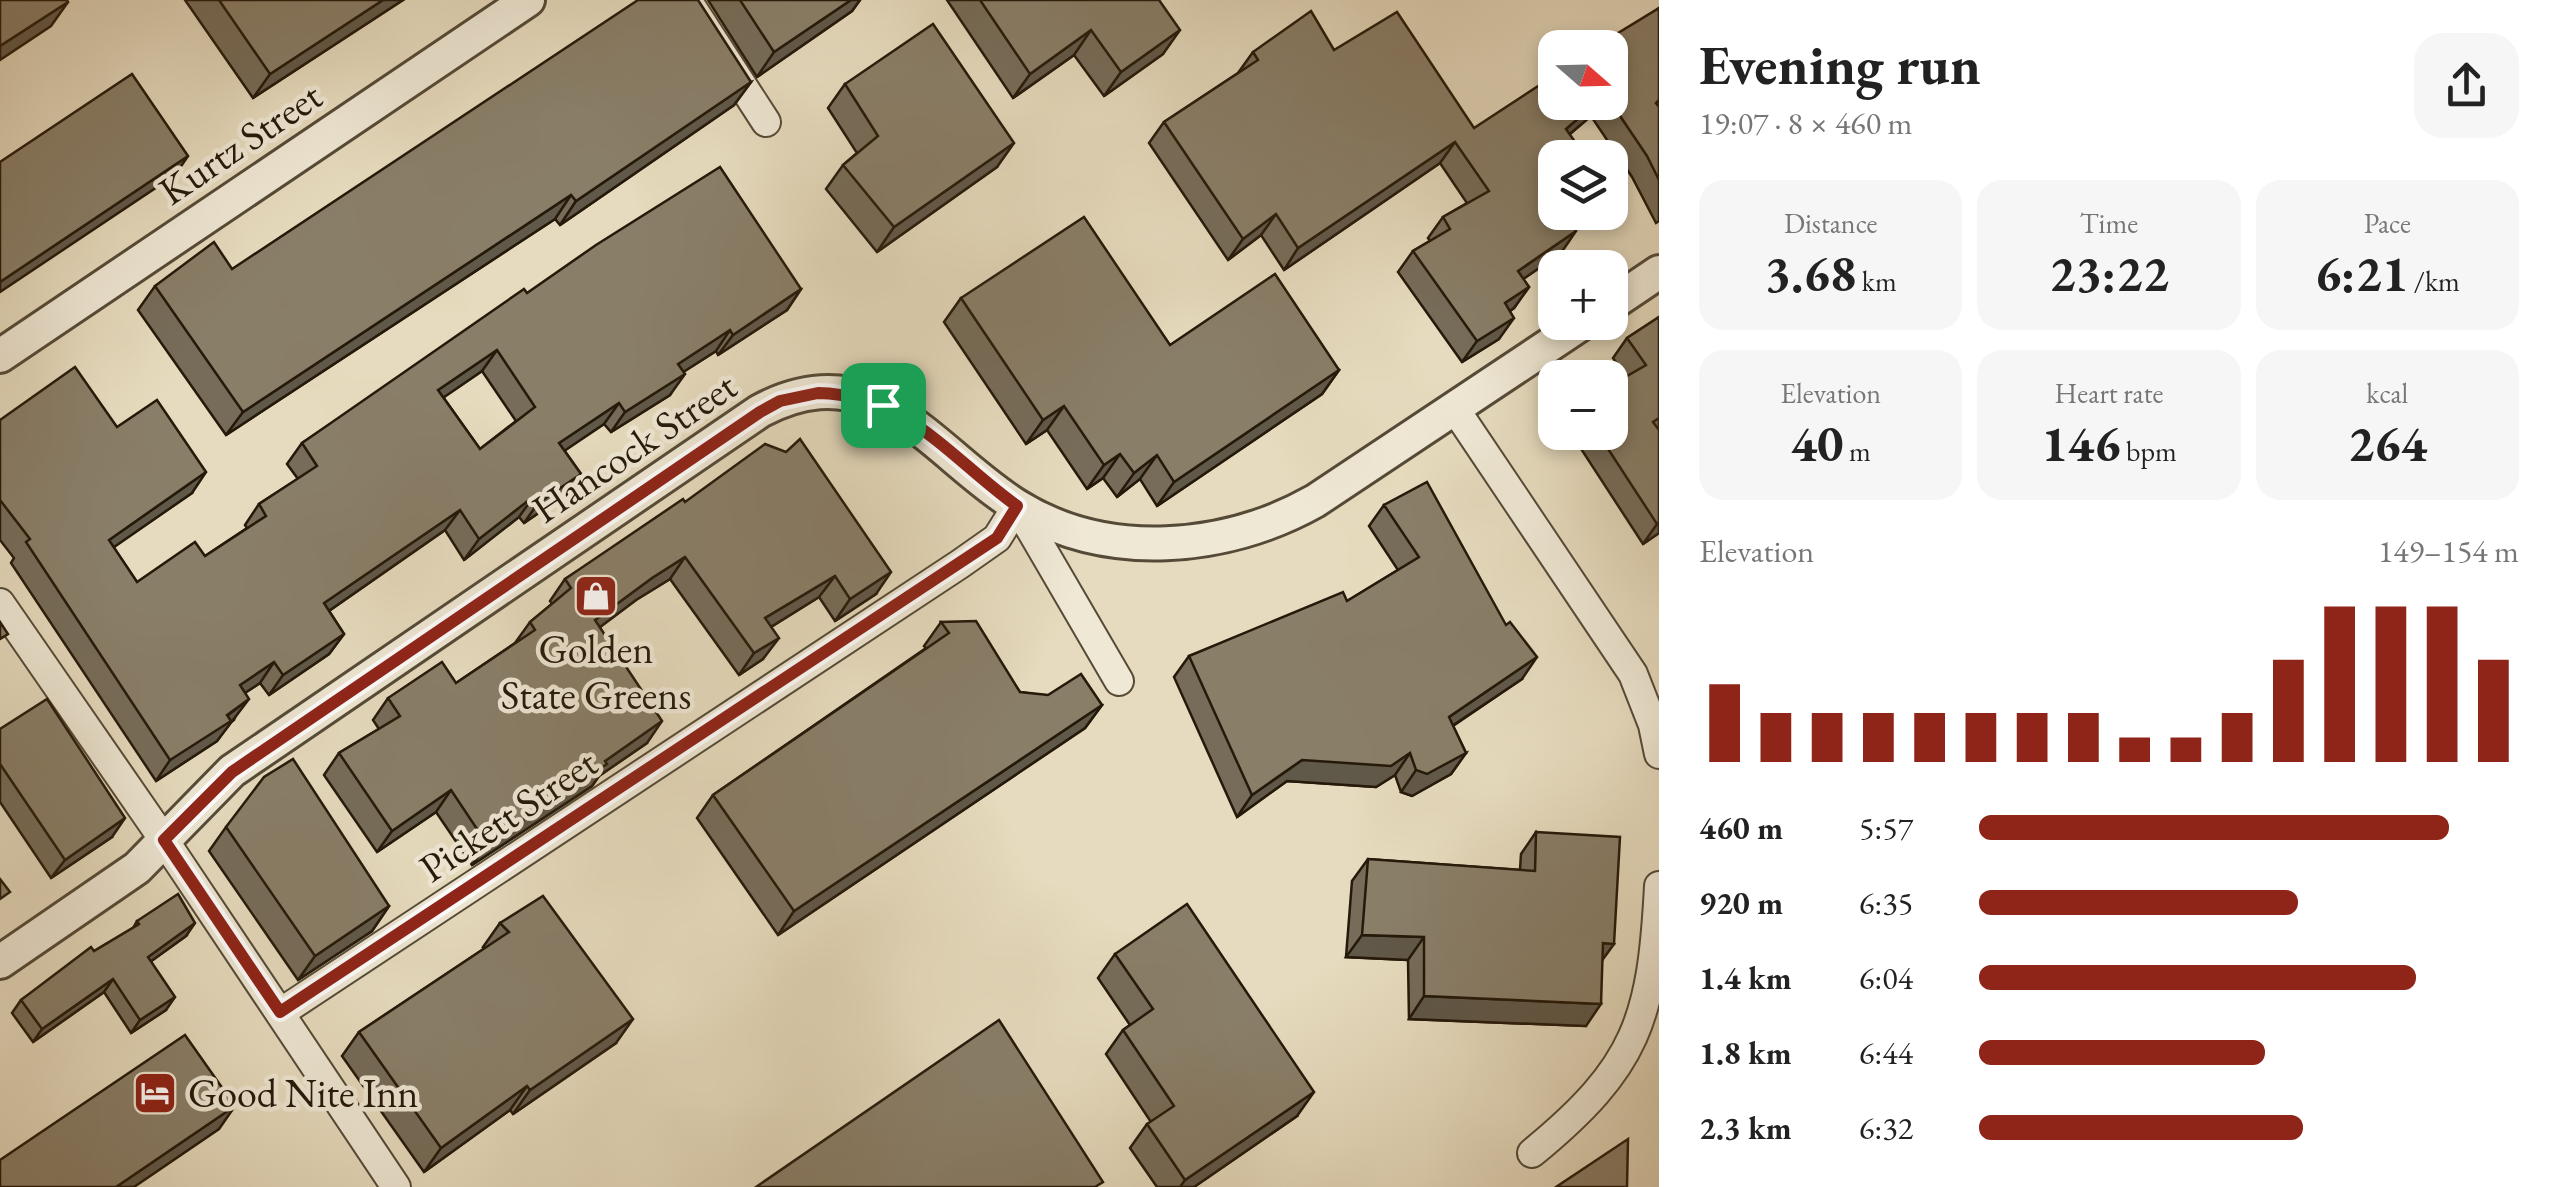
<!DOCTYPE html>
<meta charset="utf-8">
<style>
body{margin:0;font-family:"EB Garamond",serif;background:#f6f6f6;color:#222;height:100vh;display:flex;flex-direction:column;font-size:38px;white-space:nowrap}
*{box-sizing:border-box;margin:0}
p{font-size:32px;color:#767676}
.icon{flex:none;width:55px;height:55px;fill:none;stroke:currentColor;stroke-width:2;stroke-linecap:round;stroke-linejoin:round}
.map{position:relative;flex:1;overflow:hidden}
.sheet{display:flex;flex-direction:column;background:#fff;width:900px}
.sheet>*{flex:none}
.needle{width:65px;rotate:110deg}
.controls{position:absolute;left:1538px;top:30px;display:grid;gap:20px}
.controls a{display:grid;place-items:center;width:90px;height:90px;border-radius:20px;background:#fff;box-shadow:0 5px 15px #0003;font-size:50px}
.pin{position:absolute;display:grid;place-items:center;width:85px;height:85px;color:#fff;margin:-42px;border-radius:20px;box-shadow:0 5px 15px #0006}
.round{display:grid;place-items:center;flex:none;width:105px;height:105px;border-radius:30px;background:#f6f6f6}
.headline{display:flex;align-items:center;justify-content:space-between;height:170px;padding:0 40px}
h1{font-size:55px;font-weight:700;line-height:75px}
.stats{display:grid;grid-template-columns:repeat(3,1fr);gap:15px;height:170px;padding:10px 40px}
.stats div{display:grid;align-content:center;border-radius:25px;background:#f6f6f6;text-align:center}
.stats b{font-size:50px;font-weight:700}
.stats small{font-size:28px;font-weight:400}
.stats p{font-size:28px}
.chart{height:280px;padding:20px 40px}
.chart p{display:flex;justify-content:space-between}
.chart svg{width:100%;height:180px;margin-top:10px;stroke:#8f2418;stroke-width:6}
ul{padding:0 40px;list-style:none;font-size:32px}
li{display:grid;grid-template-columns:160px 120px 1fr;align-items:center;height:75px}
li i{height:25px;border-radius:12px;background:#8f2418}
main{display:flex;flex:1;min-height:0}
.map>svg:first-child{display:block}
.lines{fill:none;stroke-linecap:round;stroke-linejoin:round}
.minor-casing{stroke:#554a37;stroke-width:32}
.tertiary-casing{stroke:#554a37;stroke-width:38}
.minor{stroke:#efe8d5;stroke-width:28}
.tertiary{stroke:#efe8d5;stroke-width:32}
.wall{fill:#766c59;stroke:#25190a;stroke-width:2.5;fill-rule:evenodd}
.shaded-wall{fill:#605849;stroke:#25190a;stroke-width:2.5}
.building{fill:#897e68;stroke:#25190a;stroke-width:2.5;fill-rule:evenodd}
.route-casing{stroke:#fff;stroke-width:20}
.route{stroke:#8f2418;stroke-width:12}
.labels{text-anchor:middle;stroke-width:9;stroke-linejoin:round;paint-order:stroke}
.street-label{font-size:40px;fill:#25190a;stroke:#efe8d5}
.poi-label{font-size:40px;fill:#25190a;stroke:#efe8d5}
</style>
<main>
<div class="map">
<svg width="1659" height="1187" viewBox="0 0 1659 1187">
<rect width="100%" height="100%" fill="#e6dbbe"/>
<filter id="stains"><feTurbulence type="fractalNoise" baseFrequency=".002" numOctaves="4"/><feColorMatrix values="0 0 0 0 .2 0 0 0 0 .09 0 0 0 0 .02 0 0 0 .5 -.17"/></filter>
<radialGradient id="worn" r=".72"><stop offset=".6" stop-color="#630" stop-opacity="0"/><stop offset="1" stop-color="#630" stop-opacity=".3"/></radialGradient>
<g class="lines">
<!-- minor casing -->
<g class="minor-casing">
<g id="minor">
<path d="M687,0L766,122"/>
<path d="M1455,409L1633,674L1653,725L1659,754"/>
<path d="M0,603L164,840L396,1187"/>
<path d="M280,1013L960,564L997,538L1017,506L1119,681"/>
<path d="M1532,1153C1638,1066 1652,1019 1659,886"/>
</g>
</g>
<!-- tertiary casing -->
<g class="tertiary-casing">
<g id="tertiary">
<path d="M1610,305L1659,272"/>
<path d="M0,356L528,0"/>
<path d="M0,962L137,868L232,771L760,411C876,349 933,454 1017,506C1107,562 1226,551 1315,501L1584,322"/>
</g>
</g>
<!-- minor -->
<use href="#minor" class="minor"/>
<!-- tertiary -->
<use href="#tertiary" class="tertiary"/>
</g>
<!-- wall -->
<g class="wall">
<path d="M185,0H403L253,98Z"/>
<path d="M708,0H860L852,11L757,77Z"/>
<path d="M947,0H1159L1163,54L1104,96L1074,55L1013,98Z"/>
<path d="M1659,8V221L1656,223L1632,177L1591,116L1570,134L1555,178L1544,186L1561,253L1523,279L1529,287L1514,308L1510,311L1499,339L1462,362L1398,272L1413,251L1430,241L1428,238L1443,217L1467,203L1440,163L1284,270L1261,235L1228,260L1149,143L1164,122L1238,73L1253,52L1334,50L1474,128L1555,102H1610V48Z"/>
<path d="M751,82L734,105L560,225L555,219L226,435L138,310L155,286L232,269Z"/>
<path d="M845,84L997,167L877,252L826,189L843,165L857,153L828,108Z"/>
<path d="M801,289L787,310L718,355L716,351L683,372L670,395L611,432L604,424L564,450L581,474L566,494L524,523L519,517L464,560L445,530L329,611L344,634L329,654L269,695L260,683L245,693L234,720L230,723L217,741L156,781L11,563L14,558L0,540V420L117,427L192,493L113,547L137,582L205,556L247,528L245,525L259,504L298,479L287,464L302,443L527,293ZM482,371L516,421L480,449L443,397Z"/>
<path d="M961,298L1170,345L1339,370L1322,394L1157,506L1140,479L1117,497L1103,478L1087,489L1047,430L1026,444L944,322Z"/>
<path d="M1659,317V533L1643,544L1574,438L1575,432H1610L1626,377L1613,358L1627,338Z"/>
<path d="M685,502L876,594L835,621L819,597L771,627L763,659L739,675L670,579L636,600L600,627L647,743L599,776L592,786L472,865L436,812L377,852L324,775L339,753L379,729L373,720L388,698L456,683L515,643L530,622L552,604L550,601L565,579Z"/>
<path d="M1384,505L1522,679L1453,726L1466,753L1451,774L1412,796L1401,792L1395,775L1376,787L1287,781L1237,817L1174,677L1189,656L1347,601L1398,570L1369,526Z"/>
<path d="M941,622L1020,692L1102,705L1085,728L778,935L697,818L713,795L926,648L924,646Z"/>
<path d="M0,729L112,837L51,878L0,802Z"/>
<path d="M226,827L389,906L372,931L298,980L209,851Z"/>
<path d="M1536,832L1602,960L1586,1026L1409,1019L1408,960L1346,957L1352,881L1368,859L1520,870L1521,854Z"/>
<path d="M137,921L186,936L151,961L166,1010L131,1033L104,992L33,1042L12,1013L21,1000L94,951L133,928Z"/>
<path d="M500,923L616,1043L513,1114L510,1110L424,1172L342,1056L359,1032L485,948L483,947Z"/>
<path d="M1115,954L1297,1116L1194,1187H1157L1130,1148L1147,1124L1151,1122L1106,1054L1123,1030L1130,1025L1098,978Z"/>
</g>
<!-- shaded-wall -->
<g class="shaded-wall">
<path d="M383,0H403L253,98L270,74Z"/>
<path d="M851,0H860L852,11L757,77L774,52Z"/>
<path d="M68,2L51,26L0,60V46Z"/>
<path d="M1091,30L1074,55L1013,98L1030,74Z"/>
<path d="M1180,30L1163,54L1104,96L1121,72Z"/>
<path d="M751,82L734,105L560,225L576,201Z"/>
<path d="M1597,102H1601L1591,116L1551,150L1566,129Z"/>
<path d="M1455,142L1440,163L1284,270L1298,248Z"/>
<path d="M1014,143L997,167L877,252L894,227Z"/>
<path d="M188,156L175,175L0,292V282Z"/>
<path d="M1555,168V178L1525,201L1540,180Z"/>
<path d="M571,195L555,219L226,435L243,412Z"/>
<path d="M1276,214L1261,235L1228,260L1243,239Z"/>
<path d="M1576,231L1561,253L1503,293L1518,271Z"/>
<path d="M1529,287L1514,308L1490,325L1505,303Z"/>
<path d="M801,289L787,310L718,355L733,335Z"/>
<path d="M1514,318L1499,339L1462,362L1477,341Z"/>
<path d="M730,330L716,351L663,385L678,364Z"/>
<path d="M497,350L482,371L424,411L438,390Z"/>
<path d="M1339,370L1322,394L1157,506L1174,482Z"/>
<path d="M685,374L670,395L611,432L625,412Z"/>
<path d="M619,403L604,424L545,464L559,443Z"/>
<path d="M1064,406L1047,430L1026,444L1043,420Z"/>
<path d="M1120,454L1103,478L1087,489L1104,465Z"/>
<path d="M1157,455L1140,479L1117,497L1134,473Z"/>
<path d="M206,472L192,493L94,561L109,540Z"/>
<path d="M581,474L566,494L524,523L538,503Z"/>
<path d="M534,496L519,517L464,560L479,539Z"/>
<path d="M460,510L445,530L310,624L324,603Z"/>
<path d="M1659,523V533L1643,544L1657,524Z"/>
<path d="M685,557L670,579L636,600L580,642L595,620L652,578Z"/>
<path d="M891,572L876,594L835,621L850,599Z"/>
<path d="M835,576L819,597L750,640L765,618Z"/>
<path d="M344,634L329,654L269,695L283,675Z"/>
<path d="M779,638L763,659L739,675L754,653Z"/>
<path d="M1537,657L1522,679L1434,738L1449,717Z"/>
<path d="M274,662L260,683L225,706L240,685Z"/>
<path d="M249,699L217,741L156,781L170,760Z"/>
<path d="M1102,705L1085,728L778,935L794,911Z"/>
<path d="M662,721L647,743L599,776L592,786L472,865L487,844Z"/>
<path d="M1410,753L1395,775L1376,787L1287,781L1237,817L1252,795L1302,760Z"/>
<path d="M1466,753L1451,774L1412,796L1401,792L1416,770Z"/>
<path d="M451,790L436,812L377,852L392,831Z"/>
<path d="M125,818L112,837L51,878L65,860Z"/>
<path d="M389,906L372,931L298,980L315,956Z"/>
<path d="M195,923L186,936L139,970L148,957Z"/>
<path d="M1362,935L1424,937L1408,960L1346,957Z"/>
<path d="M1603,943L1614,944L1598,966Z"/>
<path d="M113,979L104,992L33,1042L42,1029Z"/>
<path d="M1424,996L1601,1004L1586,1026L1409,1019Z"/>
<path d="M175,997L166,1010L131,1033L140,1020Z"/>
<path d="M633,1019L616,1043L513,1114L530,1090Z"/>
<path d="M527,1086L510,1110L424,1172L441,1148Z"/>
<path d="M1314,1092L1297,1116L1194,1187H1180L1185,1180Z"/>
<path d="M235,1106L219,1129L134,1187H116Z"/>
</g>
<!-- building -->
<g class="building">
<path d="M0,0H67L68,2L0,46Z"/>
<path d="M219,0H383L270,74Z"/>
<path d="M638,0H698L751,82L576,201L571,195L243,412L155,286L214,242L232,269Z"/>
<path d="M740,0H851L774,52Z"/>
<path d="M980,0H1159L1180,30L1121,72L1091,30L1030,74Z"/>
<path d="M1659,8V100L1656,103L1659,107V180L1647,156L1610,101V48H1597L1605,41Z"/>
<path d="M1311,11L1334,50L1397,12L1474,128L1555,75V102H1597L1566,129L1580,149L1569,158H1555V168L1540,180L1555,201V212H1563L1576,231L1518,271L1529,287L1505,303L1514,318L1477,341L1413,251L1450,229L1443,217L1489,191L1455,142L1298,248L1276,214L1243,239L1164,122L1258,60L1253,52Z"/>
<path d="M933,24L1014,143L894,227L843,165L878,136L845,84Z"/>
<path d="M132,74L188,156L0,282V162Z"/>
<path d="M720,167L801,289L733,335L730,330L678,364L685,374L625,412L619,403L559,443L581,474L538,503L534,496L479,539L460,510L324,603L344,634L283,675L274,662L240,685L249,699L227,715L231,721L170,760L26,542L30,539L0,500V420L75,367L117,427L157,400L206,472L109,540L137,582L195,542L205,556L266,516L259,504L317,466L302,443L524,289L527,293L596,245ZM497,350L535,407L480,449L438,390Z"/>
<path d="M1084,217L1170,345L1275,274L1339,370L1174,482L1157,455L1134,473L1120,454L1104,465L1064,406L1043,420L961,298Z"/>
<path d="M1659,317V418L1653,422L1659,430V523L1657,524L1597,432H1610V386L1646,365L1627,338Z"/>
<path d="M800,439L891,572L850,599L835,576L765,618L779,638L754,653L685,557L652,578L595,620L662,721L605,761L607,764L487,844L451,790L392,831L339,753L400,716L388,698L442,662L456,683L535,630L530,622L571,588L565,579L683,499L685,502L765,444L786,452Z"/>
<path d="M1427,482L1506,625L1510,622L1537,657L1449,717L1466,753L1427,774L1416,770L1410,753L1391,766L1302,760L1252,795L1189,656L1343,592L1347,601L1419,557L1384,505Z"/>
<path d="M976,621L1020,692L1048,695L1081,674L1102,705L794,911L713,795L949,633L941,622Z"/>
<path d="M0,622L8,634L0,639Z"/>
<path d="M47,699L125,818L65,860L0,764V729Z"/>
<path d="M293,759L389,906L315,956L226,827L264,777Z"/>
<path d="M1536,832L1620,837L1614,944L1603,943L1601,1004L1424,996V937L1362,935L1368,859L1535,871Z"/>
<path d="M0,879L10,892L0,899Z"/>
<path d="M178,894L195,923L148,957L175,997L140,1020L113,979L42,1029L21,1000L91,947L94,951L139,924L137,921Z"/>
<path d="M543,896L633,1019L530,1090L527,1086L441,1148L359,1032L509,932L500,923Z"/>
<path d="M1187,904L1314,1092L1185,1180L1147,1124L1174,1106L1123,1030L1153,1009L1115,954Z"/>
<path d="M999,1020L1103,1182L1095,1187H756Z"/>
<path d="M185,1035L235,1106L116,1187H0V1160Z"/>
<path d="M1628,1139L1627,1187H1556Z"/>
</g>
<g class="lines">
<!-- route casing -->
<g class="route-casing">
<path id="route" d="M818,393C908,395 950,458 1017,506L997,538L280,1012L164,840L232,772L760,412L780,401Z"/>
</g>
<!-- route -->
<use href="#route" class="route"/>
</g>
<!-- icons -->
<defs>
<g id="shop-square" transform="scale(2.25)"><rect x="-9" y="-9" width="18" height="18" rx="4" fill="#8f2418" stroke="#efe8d5"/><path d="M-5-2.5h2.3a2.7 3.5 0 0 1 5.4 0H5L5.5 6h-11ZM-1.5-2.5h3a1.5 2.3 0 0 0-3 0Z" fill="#fff"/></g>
<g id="hotel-square" transform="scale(2.25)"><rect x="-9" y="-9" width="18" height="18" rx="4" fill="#8f2418" stroke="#efe8d5"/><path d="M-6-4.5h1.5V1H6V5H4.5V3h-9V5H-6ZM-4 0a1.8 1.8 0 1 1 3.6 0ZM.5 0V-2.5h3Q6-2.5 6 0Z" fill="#fff"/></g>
</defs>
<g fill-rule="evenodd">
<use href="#shop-square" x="596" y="596"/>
<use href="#hotel-square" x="155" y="1093"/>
</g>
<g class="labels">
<!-- street labels -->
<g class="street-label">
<text transform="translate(240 143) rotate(-34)" y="14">Kurtz Street</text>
<text transform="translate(634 447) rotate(-34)" y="14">Hancock Street</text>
<text transform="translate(508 815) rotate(-34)" y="14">Pickett Street</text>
</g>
<!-- poi labels -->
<g class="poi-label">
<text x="596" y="663">Golden<tspan x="596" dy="46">State Greens</tspan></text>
<text x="188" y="1107" text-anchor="start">Good Nite Inn</text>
</g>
</g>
<rect width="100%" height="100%" filter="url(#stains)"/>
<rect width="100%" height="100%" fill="url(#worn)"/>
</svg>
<div class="controls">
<a><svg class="needle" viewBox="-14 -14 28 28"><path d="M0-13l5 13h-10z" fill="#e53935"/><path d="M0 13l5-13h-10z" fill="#767676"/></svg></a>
<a><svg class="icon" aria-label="layers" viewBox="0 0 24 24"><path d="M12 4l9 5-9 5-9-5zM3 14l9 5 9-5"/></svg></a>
<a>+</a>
<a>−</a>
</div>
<div class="pin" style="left:883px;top:405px;background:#1e9e55"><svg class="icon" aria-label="arrive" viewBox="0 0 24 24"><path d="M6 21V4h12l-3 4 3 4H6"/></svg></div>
</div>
<section class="sheet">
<div class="headline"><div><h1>Evening run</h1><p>19:07 · 8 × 460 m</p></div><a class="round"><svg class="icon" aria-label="share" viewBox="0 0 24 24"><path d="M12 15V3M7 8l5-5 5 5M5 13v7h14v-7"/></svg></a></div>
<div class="stats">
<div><p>Distance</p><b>3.68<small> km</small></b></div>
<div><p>Time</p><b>23:22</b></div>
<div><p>Pace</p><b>6:21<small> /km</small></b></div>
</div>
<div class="stats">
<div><p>Elevation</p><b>40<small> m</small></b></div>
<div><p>Heart rate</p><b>146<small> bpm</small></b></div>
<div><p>kcal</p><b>264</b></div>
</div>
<div class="chart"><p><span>Elevation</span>149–154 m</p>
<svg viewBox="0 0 160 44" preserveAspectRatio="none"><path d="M5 44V25M15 44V32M25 44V32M35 44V32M45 44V32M55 44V32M65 44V32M75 44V32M85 44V38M95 44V38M105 44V32M115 44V19M125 44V6M135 44V6M145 44V6M155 44V19"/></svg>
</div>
<ul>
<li><b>460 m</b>5:57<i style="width:87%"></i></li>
<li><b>920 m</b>6:35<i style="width:59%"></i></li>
<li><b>1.4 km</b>6:04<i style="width:81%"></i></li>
<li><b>1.8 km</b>6:44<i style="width:53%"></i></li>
<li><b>2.3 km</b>6:32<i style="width:60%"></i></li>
</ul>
</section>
</main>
